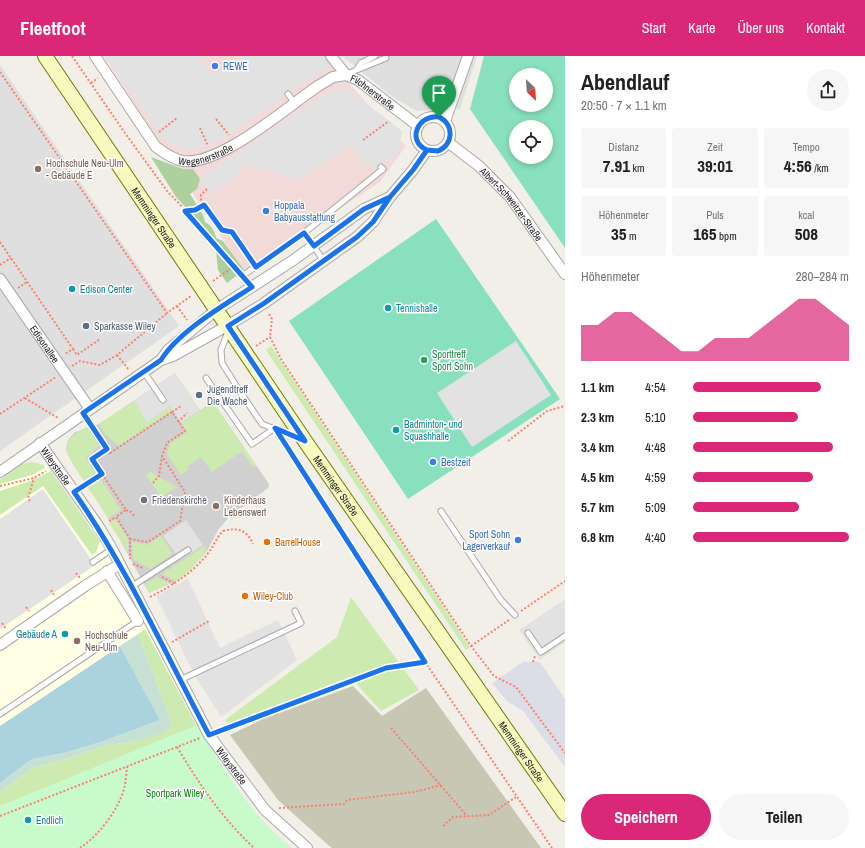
<!DOCTYPE html>
<html lang="de">
<meta charset="utf-8">
<style>
body{margin:0;font-family:"Archivo Narrow",sans-serif;background:#f6f6f6;color:#202124;height:100vh;display:flex;flex-direction:column;font-size:15px;white-space:nowrap}
*{box-sizing:border-box;margin:0}
p{font-size:13px;color:#757577}
.icon{flex:none;width:22px;height:22px;fill:none;stroke:currentColor;stroke-width:2;stroke-linecap:round;stroke-linejoin:round}
.map{position:relative;flex:1;overflow:hidden}
.sheet{display:flex;flex-direction:column;background:#fff;width:300px}
.sheet>*{flex:none}
.needle{width:26px;rotate:155deg}
.buttons{position:absolute;left:509px;top:12px;display:grid;gap:8px}
.buttons a{display:grid;place-items:center;width:44px;height:44px;border-radius:50%;background:#fff;box-shadow:0 2px 6px #0003;font-size:20px}
.pin{position:absolute;display:grid;place-items:center;width:34px;height:34px;color:#fff;margin:-41px -17px;border-radius:50% 50% 50% 0;rotate:-45deg;box-shadow:0 0 4px #0007}
.pin .icon{rotate:45deg}
.round{display:grid;place-items:center;flex:none;width:42px;height:42px;border-radius:21px;background:#f6f6f6}
.headline{display:flex;align-items:center;justify-content:space-between;height:68px;padding:0 16px}
h1{font-size:22px;font-weight:800;line-height:30px}
.stats{display:grid;grid-template-columns:repeat(3,1fr);gap:6px;height:68px;padding:4px 16px}
.stats div{display:grid;align-content:center;border-radius:4px;background:#f6f6f6;text-align:center}
.stats b{font-size:17px;font-weight:800}
.stats small{font-size:11px;font-weight:400}
.stats p{font-size:11px}
.chart{height:112px;padding:8px 16px}
.chart p{display:flex;justify-content:space-between}
.chart svg{width:100%;height:72px;margin-top:4px;fill:#db2777;opacity:.7}
.cta{display:flex;gap:8px;margin-top:auto;padding:8px 16px}
.cta a{flex:1;height:46px;border-radius:24px;background:#db2777;color:#fff;font-size:16px;font-weight:800;line-height:46px;text-align:center}
.cta a+a{background:#f6f6f6;color:#202124}
ul{padding:0 16px;list-style:none;font-size:13px}
li{display:grid;grid-template-columns:64px 48px 1fr;align-items:center;height:30px}
li i{height:10px;border-radius:5px;background:#db2777}
header{display:flex;align-items:center;gap:24px;box-sizing:border-box;height:56px;padding:0 20px;background:#db2777;color:#fff}
header strong{font-size:19px}
nav{display:flex;gap:22px;margin-inline-start:auto;font-size:14px}
main{display:flex;flex:1;min-height:0}
.map>svg:first-child{display:block}
.residential{fill:#e0dfdf}
.commercial{fill:#f2dad9}
.education{fill:#ffffe5}
.religious{fill:#d0d0d0}
.construction{fill:#c7c7b4}
.grass{fill:#cdebb0}
.forest{fill:#add19e}
.wetland{fill:#c6e0d4}
.park{fill:#c8facc}
.pitch{fill:#88e0be;fill-rule:evenodd}
.parking{fill:#e2e2e2}
.plaza{fill:#dddde8}
.water{fill:#aad3df}
.lines{fill:none;stroke-linecap:round;stroke-linejoin:round}
.lane-casing{stroke:#a9a9a9;stroke-width:7}
.street-casing{stroke:#a9a9a9;stroke-width:12}
.secondary-casing{stroke:#707d05;stroke-width:16}
.path{stroke:#fa8072;stroke-width:2;stroke-dasharray:2 2;stroke-linecap:butt}
.lane{stroke:#fff;stroke-width:5}
.street{stroke:#fff;stroke-width:10}
.secondary{stroke:#f7fabf;stroke-width:14}
.route-casing{stroke:#fff;stroke-width:8}
.route{stroke:#1a73e8;stroke-width:5}
.shop-dot{fill:#3f7fe0;stroke:#fff;stroke-width:1.5}
.education-dot{fill:#8d6e63;stroke:#fff;stroke-width:1.5}
.culture-dot{fill:#0f9aa8;stroke:#fff;stroke-width:1.5}
.service-dot{fill:#5c6f8a;stroke:#fff;stroke-width:1.5}
.leisure-dot{fill:#2e9e5b;stroke:#fff;stroke-width:1.5}
.worship-dot{fill:#6b7280;stroke:#fff;stroke-width:1.5}
.food-dot{fill:#e8710a;stroke:#fff;stroke-width:1.5}
.labels{text-anchor:middle;stroke-width:3;stroke-linejoin:round;paint-order:stroke}
.shop-label{font-size:10px;fill:#366cbe;stroke:#fff;text-anchor:start}
.street-label{font-size:10px;fill:#222;stroke:#fff}
.education-label{font-size:10px;fill:#785e54;stroke:#fff;text-anchor:start}
.culture-label{font-size:10px;fill:#0d838f;stroke:#fff;text-anchor:start}
.service-label{font-size:10px;fill:#4e5e75;stroke:#fff;text-anchor:start}
.leisure-label{font-size:10px;fill:#27864d;stroke:#fff;text-anchor:start}
.worship-label{font-size:10px;fill:#5b616d;stroke:#fff;text-anchor:start}
.food-label{font-size:10px;fill:#c56008;stroke:#fff;text-anchor:start}
.park-label{font-size:10px;fill:#0c8416;stroke:#fff}
</style>
<header>
<strong>Fleetfoot</strong>
<nav><a>Start</a><a>Karte</a><a>Über uns</a><a>Kontakt</a></nav>
</header>
<main>
<div class="map">
<svg width="565" height="792" viewBox="0 0 565 792">
<rect width="100%" height="100%" fill="#f2efe9"/>
<!-- residential -->
<g class="residential">
<path d="M342,0H477L460,53L417,55L394,42Z"/>
<path d="M0,9L179,270L0,395Z"/>
</g>
<!-- commercial -->
<path class="commercial" d="M104,0H324L406,90L380,126L244,216Z"/>
<!-- education -->
<path class="education" d="M26,408L46,409L110,501L197,669L0,750V425Z"/>
<!-- religious -->
<path class="religious" d="M175,317L200,354L213,346L269,428L268,432L229,461L218,474L207,495L189,515L176,525L149,537L108,462L69,401L66,393L68,384L75,376L99,368Z"/>
<!-- construction -->
<path class="construction" d="M353,630L382,660L426,632L541,792H332L327,788L278,744L230,679L263,663Z"/>
<!-- grass -->
<g class="grass">
<path d="M271,290L470,591L466,594L266,294Z"/>
<path d="M134,345L147,365L170,350L173,354L119,390L106,379L99,368Z"/>
<path d="M213,346L256,409L253,411L242,395L212,416L201,401L187,410L189,413L181,419L167,398L170,387L187,376L181,367Z"/>
<path d="M87,371L99,390L86,402L97,418L85,426C69,402 53,387 87,371Z"/>
<path d="M32,406L44,409L45,412L32,419L0,428V424L22,408Z"/>
<path d="M51,415L100,485L96,496L92,499L43,430L0,459V435L36,423Z"/>
<path d="M150,416L177,431L161,441L146,419Z"/>
<path d="M100,422L121,454L108,462L87,430Z"/>
<path d="M115,463L128,482V496L109,467Z"/>
<path d="M161,480L173,498L150,513L133,503L132,486L147,489Z"/>
<path d="M204,490L207,495L189,515L176,525L162,518Z"/>
<path d="M157,521L170,527L149,537L145,528Z"/>
<path d="M351,541L419,634L381,655L350,621L227,668L225,664L337,581Z"/>
<path d="M145,573L200,676L0,754V736L34,711L60,705L104,690L136,685L172,667L138,578Z"/>
</g>
<!-- forest -->
<path class="forest" d="M151,101L183,113H193L200,123L197,133L190,138L203,159L205,166C211,169 215,175 216,182L223,185L244,214L227,227L218,214L216,195L192,158L176,141Z"/>
<!-- wetland -->
<path class="wetland" d="M138,578L172,667L165,676L136,685L104,690L60,705L34,711L0,736V727L32,703L64,697L104,685L160,664L120,590Z"/>
<!-- park -->
<path class="park" d="M197,669C225,714 250,759 292,792H0V750Z"/>
<!-- pitch -->
<g class="pitch">
<path d="M484,0H565V192L470,53ZM516,19H546V49H516ZM516,71H546V101H516Z"/>
<path d="M436,163L560,343L408,443L289,265Z"/>
</g>
<!-- parking -->
<g class="parking">
<path d="M105,0H198L211,19L240,0H331L336,5L224,82L208,90L189,94L173,90L159,76Z"/>
<path d="M337,33L350,35L402,75L399,97L375,114L370,108L366,111L351,89L294,125L276,116L243,109L239,119L210,138L200,123L310,47Z"/>
<path d="M516,285L551,339L472,391L437,337Z"/>
<path d="M175,317L200,354L181,367L170,350L147,366L134,345Z"/>
<path d="M43,433L95,509L0,573V463Z"/>
<path d="M186,464L203,489L180,504L163,480Z"/>
<path d="M188,523L220,592L278,564L297,604L221,661L194,618L156,540Z"/>
<path d="M565,543V586L540,604L519,574Z"/>
</g>
<!-- plaza -->
<path class="plaza" d="M523,606H540L565,643V711L523,655L507,645L492,627Z"/>
<!-- water -->
<path class="water" d="M120,590L160,664L104,685L64,697L32,703L0,727V670Z"/>
<g class="lines">
<!-- lane casing -->
<g class="lane-casing">
<g id="lane">
<path d="M357,13L361,7L375,0"/>
<path d="M347,18L386,2"/>
<path d="M288,38L294,46"/>
<path d="M304,177L324,205"/>
<path d="M245,218L304,177L383,113L381,111"/>
<path d="M228,276L221,294L222,307L239,334L262,368L298,382"/>
<path d="M144,316L163,344"/>
<path d="M206,322L252,388L275,372"/>
<path d="M441,455L501,544L515,559"/>
<path d="M93,506L112,493"/>
<path d="M131,531L188,494"/>
<path d="M528,577L541,596L565,580"/>
<path d="M180,624L301,567L295,555"/>
<path d="M0,658L139,564"/>
</g>
</g>
<!-- street casing -->
<g class="street-casing">
<g id="street">
<path id="s1" d="M95,0L156,91C164,97 173,103 183,105C220,110 287,51 318,30L333,21L346,19"/>
<path id="s2" d="M331,0L346,19L358,24L418,70"/>
<circle cx="433" cy="78" r="17"/>
<path d="M445,65L468,0"/>
<path id="s3" d="M449,87L479,110L510,141L565,218"/>
<path id="s4" d="M0,223L90,353"/>
<path d="M161,304L168,294L216,254L292,205L364,153L388,142"/>
<path id="s5" d="M40,387L99,471L112,493L209,679L265,754L307,792"/>
<path d="M0,416L161,304L173,300L227,270L263,248L357,181L373,166L390,141L413,114L427,94"/>
<path d="M107,515L138,565"/>
<path d="M0,589L85,530L120,508"/>
</g>
</g>
<!-- secondary casing -->
<g class="secondary-casing">
<g id="secondary">
<path id="s6" d="M45,0L305,385L565,758"/>
</g>
</g>
<!-- path -->
<g class="path">
<path d="M72,0L125,77L167,135L199,168L237,214"/>
<path d="M0,16L167,257L191,240"/>
<path d="M91,27L98,22"/>
<path d="M216,63L229,79"/>
<path d="M200,72L208,90"/>
<path d="M159,76L177,62"/>
<path d="M363,84L389,65"/>
<path d="M207,133L201,139V144L223,174L232,176L251,203"/>
<path d="M185,155L195,154L204,149"/>
<path d="M0,186L73,293L65,298"/>
<path d="M0,209L11,202"/>
<path d="M213,225L233,211"/>
<path d="M18,232L27,226"/>
<path d="M177,250L187,264"/>
<path d="M269,258L272,263L270,281L281,303L471,590L494,620L516,631L565,697"/>
<path d="M256,290L270,281"/>
<path d="M73,293L77,299L100,283"/>
<path d="M117,299L129,314"/>
<path d="M72,310L80,305L100,309L117,299L166,258"/>
<path d="M25,342L58,362"/>
<path d="M172,356L181,350"/>
<path d="M0,358L56,321"/>
<path d="M178,366L187,357"/>
<path d="M89,367L110,398"/>
<path d="M508,385L547,355L565,350"/>
<path d="M284,387L425,606L552,792"/>
<path d="M107,393L92,403L126,454L116,461L130,483V503"/>
<path d="M110,397L172,356L185,375L167,387L162,400L185,436L180,465L148,486L130,483"/>
<path d="M153,427L159,420L162,401"/>
<path d="M0,430L34,422L46,415"/>
<path d="M83,430L102,418"/>
<path d="M30,445L28,442L34,422"/>
<path d="M126,454L131,456L135,461"/>
<path d="M109,465L116,461"/>
<path d="M133,508L143,512"/>
<path d="M76,517L80,522"/>
<path d="M162,521L175,528"/>
<path d="M51,534L54,539"/>
<path d="M150,541C173,529 193,517 209,496C214,489 217,481 223,475C238,471 247,474 253,488"/>
<path d="M26,551L29,555"/>
<path d="M521,555L565,525"/>
<path d="M2,567L6,573"/>
<path d="M172,586L209,565"/>
<path d="M471,590L509,564"/>
<path d="M533,606L535,600"/>
<path d="M391,672L467,760"/>
<path d="M219,675L386,612L425,606"/>
<path d="M177,691C200,729 221,761 254,792"/>
<path d="M279,752L344,748L347,744L415,736L441,729"/>
<path d="M0,760L200,682"/>
<path d="M443,770L453,761L489,759L516,741"/>
<path d="M80,792C98,780 116,757 123,736C126,728 126,719 127,711"/>
</g>
<!-- lane -->
<use href="#lane" class="lane"/>
<!-- street -->
<use href="#street" class="street"/>
<!-- secondary -->
<use href="#secondary" class="secondary"/>
</g>
<g class="lines">
<!-- route casing -->
<g class="route-casing">
<path id="route" d="M439,61C418,58 406,85 427,94L413,114L390,141L364,153L314,190L304,177L256,211L232,176L222,174L204,149L195,154L185,155L252,231C224,249 179,275 161,304L83,357L107,393L92,403L102,418L74,436C127,512 165,597 209,679L386,612L425,606L275,372L305,385L228,270L263,248L357,181L373,166L390,141L413,114L427,94L438,95C453,89 455,69 439,61"/>
</g>
<!-- route -->
<use href="#route" class="route"/>
</g>
<!-- markers -->
<g class="shop-dot">
<circle cx="215" cy="10" r="4"/>
<circle cx="266" cy="155" r="4"/>
<circle cx="433" cy="406" r="4"/>
<circle cx="518" cy="484" r="4"/>
</g>
<g class="education-dot">
<circle cx="38" cy="113" r="4"/>
<circle cx="216" cy="450" r="4"/>
<circle cx="77" cy="585" r="4"/>
</g>
<g class="culture-dot">
<circle cx="72" cy="233" r="4"/>
<circle cx="388" cy="252" r="4"/>
<circle cx="396" cy="374" r="4"/>
<circle cx="65" cy="578" r="4"/>
<circle cx="28" cy="764" r="4"/>
</g>
<g class="service-dot">
<circle cx="86" cy="270" r="4"/>
<circle cx="199" cy="339" r="4"/>
</g>
<circle class="leisure-dot" cx="424" cy="304" r="4"/>
<circle class="worship-dot" cx="144" cy="444" r="4"/>
<g class="food-dot">
<circle cx="267" cy="486" r="4"/>
<circle cx="245" cy="540" r="4"/>
</g>
<g class="labels">
<!-- shop labels -->
<g class="shop-label">
<text x="223" y="14">REWE</text>
<text x="274" y="153">Hoppala<tspan x="274" dy="12">Babyausstattung</tspan></text>
<text x="441" y="410">Bestzeit</text>
<text x="510" y="482" text-anchor="end">Sport Sohn<tspan x="510" dy="12">Lagerverkauf</tspan></text>
</g>
<!-- street labels -->
<g class="street-label">
<text dy="4" stroke="none"><textPath href="#s2" startOffset="56">Filchnerstraße</textPath></text>
<text dy="4" stroke="none"><textPath href="#s1" startOffset="164">Wegenerstraße</textPath></text>
<text dy="4" stroke="none"><textPath href="#s3" startOffset="88">Albert-Schweitzer-Straße</textPath></text>
<text dy="4" stroke="none"><textPath href="#s6" startOffset="195">Memminger Straße</textPath></text>
<text dy="4" stroke="none"><textPath href="#s4" startOffset="79">Edisonallee</textPath></text>
<text dy="4" stroke="none"><textPath href="#s5" startOffset="28">Wileystraße</textPath></text>
<text dy="4" stroke="none"><textPath href="#s6" startOffset="519">Memminger Straße</textPath></text>
<text dy="4" stroke="none"><textPath href="#s6" startOffset="843">Memminger Straße</textPath></text>
<text dy="4" stroke="none"><textPath href="#s5" startOffset="376">Wileystraße</textPath></text>
</g>
<!-- education labels -->
<g class="education-label">
<text x="46" y="111">Hochschule Neu-Ulm<tspan x="46" dy="12">- Gebäude E</tspan></text>
<text x="224" y="448">Kinderhaus<tspan x="224" dy="12">Lebenswert</tspan></text>
<text x="85" y="583">Hochschule<tspan x="85" dy="12">Neu-Ulm</tspan></text>
</g>
<!-- culture labels -->
<g class="culture-label">
<text x="80" y="237">Edison Center</text>
<text x="396" y="256">Tennishalle</text>
<text x="404" y="372">Badminton- und<tspan x="404" dy="12">Squashhalle</tspan></text>
<text x="57" y="582" text-anchor="end">Gebäude A</text>
<text x="36" y="768">Endlich</text>
</g>
<!-- service labels -->
<g class="service-label">
<text x="94" y="274">Sparkasse Wiley</text>
<text x="207" y="337">Jugendtreff<tspan x="207" dy="12">Die Wache</tspan></text>
</g>
<!-- leisure labels -->
<g class="leisure-label">
<text x="432" y="302">Sporttreff<tspan x="432" dy="12">Sport Sohn</tspan></text>
</g>
<!-- worship labels -->
<g class="worship-label">
<text x="152" y="448">Friedenskirche</text>
</g>
<!-- food labels -->
<g class="food-label">
<text x="275" y="490">BarrelHouse</text>
<text x="253" y="544">Wiley-Club</text>
</g>
<!-- park labels -->
<g class="park-label">
<text x="175" y="741">Sportpark Wiley</text>
</g>
</g>
</svg>
<div class="buttons">
<a><svg class="needle" viewBox="-14 -14 28 28"><path d="M0-13l5 13h-10z" fill="#e53935"/><path d="M0 13l5-13h-10z" fill="#757577"/></svg></a>
<a><svg class="icon" aria-label="locate" viewBox="0 0 24 24"><circle cx="12" cy="12" r="6"/><path d="M12 2v4M12 18v4M2 12h4M18 12h4"/></svg></a>
</div>
<div class="pin" style="left:439px;top:61px;background:#1e9e55"><svg class="icon" aria-label="arrive" viewBox="0 0 24 24"><path d="M6 21V4h12l-3 4 3 4H6"/></svg></div>
</div>
<section class="sheet">
<div class="headline"><div><h1>Abendlauf</h1><p>20:50 · 7 × 1.1 km</p></div><a class="round"><svg class="icon" aria-label="share" viewBox="0 0 24 24"><path d="M12 15V3M7 8l5-5 5 5M5 13v7h14v-7"/></svg></a></div>
<div class="stats">
<div><p>Distanz</p><b>7.91<small> km</small></b></div>
<div><p>Zeit</p><b>39:01</b></div>
<div><p>Tempo</p><b>4:56<small> /km</small></b></div>
</div>
<div class="stats">
<div><p>Höhenmeter</p><b>35<small> m</small></b></div>
<div><p>Puls</p><b>165<small> bpm</small></b></div>
<div><p>kcal</p><b>508</b></div>
</div>
<div class="chart"><p><span>Höhenmeter</span>280–284 m</p>
<svg viewBox="0 0 160 44" preserveAspectRatio="none"><path d="M0 44V22L10 22L20 14L30 14L40 22L50 30L60 38L70 38L80 30L90 30L100 30L110 22L120 14L130 6L140 6L150 14L160 22V44z"/></svg>
</div>
<ul>
<li><b>1.1 km</b>4:54<i style="width:82%"></i></li>
<li><b>2.3 km</b>5:10<i style="width:67%"></i></li>
<li><b>3.4 km</b>4:48<i style="width:90%"></i></li>
<li><b>4.5 km</b>4:59<i style="width:77%"></i></li>
<li><b>5.7 km</b>5:09<i style="width:68%"></i></li>
<li><b>6.8 km</b>4:40<i style="width:100%"></i></li>
</ul>
<div class="cta"><a>Speichern</a><a>Teilen</a></div>
</section>
</main>
